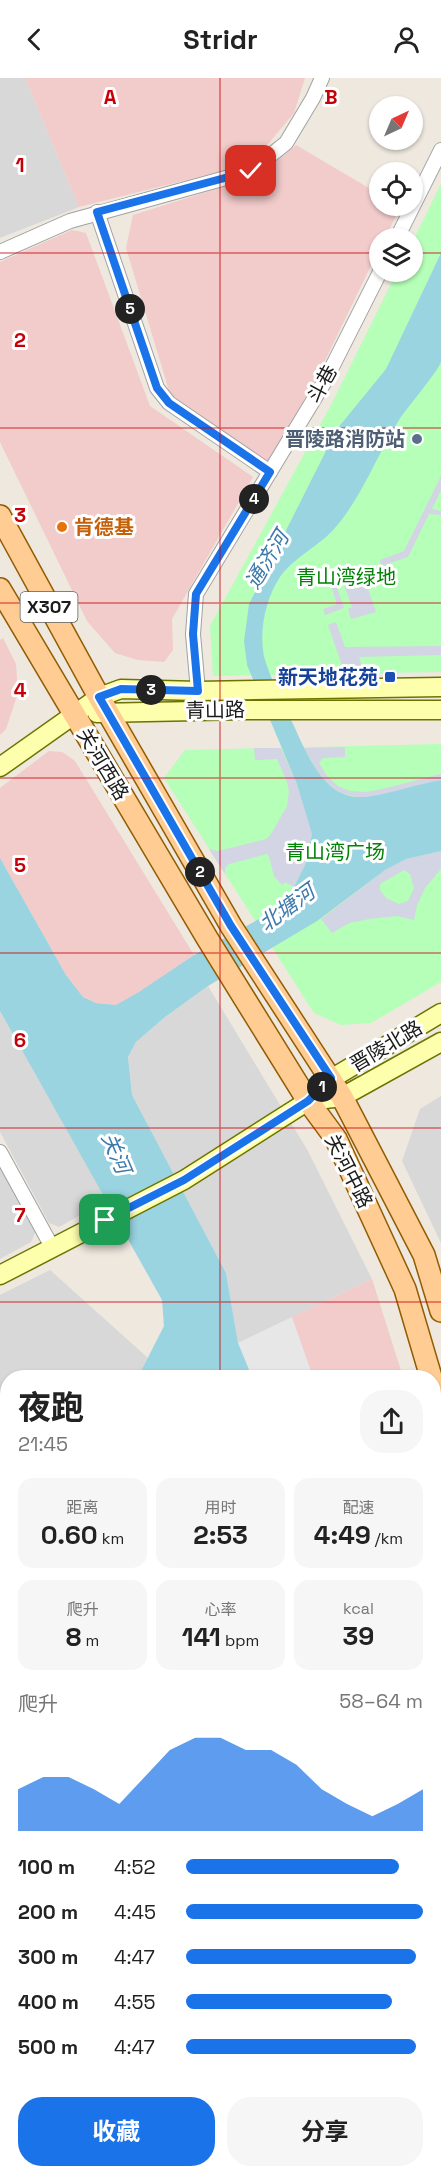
<!DOCTYPE html>
<html lang="zh">
<meta charset="utf-8">
<style>
body{margin:0;font-family:"Space Grotesk","Noto Sans SC",sans-serif;background:#f6f6f6;color:#222;height:100vh;display:flex;flex-direction:column;font-size:22px;white-space:nowrap}
*{box-sizing:border-box;margin:0}
p{font-size:20px;color:#767676}
.icon{flex:none;width:33px;height:33px;fill:none;stroke:currentColor;stroke-width:2;stroke-linecap:round;stroke-linejoin:round}
.map{position:relative;flex:1;overflow:hidden}
.details{position:absolute;left:0px;top:1292px;width:441px;height:808px;display:flex;flex-direction:column;background:#fff;border-radius:24px 24px 0 0;box-shadow:0 2px 4px #0004}
.details>*{flex:none}
.needle{width:39px;rotate:44deg}
.fabs{position:absolute;left:369px;top:18px;display:grid;gap:12px}
.fabs a{display:grid;place-items:center;width:54px;height:54px;border-radius:50%;background:#fff;box-shadow:0 2px 4px #0004;font-size:30px}
.pin{position:absolute;display:grid;place-items:center;width:51px;height:51px;color:#fff;margin:-26px;border-radius:12px;box-shadow:0 3px 9px #0006}
.km{position:absolute;width:30px;height:30px;margin:-15px;border-radius:50%;background:#222;color:#fff;font-size:16px;line-height:30px;text-align:center}
.round{display:grid;place-items:center;flex:none;width:63px;height:63px;border-radius:24px;background:#f6f6f6}
.head{display:flex;align-items:center;justify-content:space-between;height:102px;padding:0 18px}
h1{font-size:33px;font-weight:700;line-height:45px}
.metrics{display:grid;grid-template-columns:repeat(3,1fr);gap:9px;height:102px;padding:6px 18px}
.metrics div{display:grid;align-content:center;border-radius:15px;background:#f6f6f6;text-align:center}
.metrics b{font-size:26px;font-weight:700}
.metrics small{font-size:16px;font-weight:400}
.metrics p{font-size:16px}
.chart{height:168px;padding:12px 18px}
.chart p{display:flex;justify-content:space-between}
.chart svg{width:100%;height:108px;margin-top:6px;fill:#1a73e8;opacity:.7}
.action{display:flex;gap:12px;margin-top:auto;padding:12px 18px}
.action a{flex:1;height:69px;border-radius:24px;background:#1a73e8;color:#fff;font-size:24px;font-weight:700;line-height:69px;text-align:center}
.action a+a{background:#f6f6f6;color:#222}
ul{padding:0 18px;list-style:none;font-size:20px}
li{display:grid;grid-template-columns:96px 72px 1fr;align-items:center;height:45px}
li i{height:15px;border-radius:8px;background:#1a73e8}
header{display:flex;justify-content:space-between;align-items:center;height:78px;padding:0 18px;background:#fff;font-size:27px;font-weight:700}
.map>svg:first-child{display:block}
.residential{fill:#d9d8d8}
.commercial{fill:#f2cbcb}
.education{fill:#fffdd7}
.park{fill:#b5ffb8}
.parking{fill:#e7e7e7}
.plaza{fill:#d3d4e4;fill-rule:evenodd}
.water{fill:#9ad4e1}
.lines{fill:none;stroke-linecap:round;stroke-linejoin:round}
.street-casing{stroke:#a2a2a2;stroke-width:16}
.secondary-casing{stroke:#6c7400;stroke-width:21}
.primary-casing{stroke:#925c00;stroke-width:24}
.street{stroke:#fff;stroke-width:14}
.secondary{stroke:#feffac;stroke-width:18}
.primary{stroke:#ffcc93;stroke-width:21}
.route-casing{stroke:#fff;stroke-width:12}
.route{stroke:#1a73e8;stroke-width:8}
.grid{fill:none;stroke:#c60008;stroke-width:1.5;stroke-opacity:0.55}
.service-dot{fill:#5c6f8a;stroke:#fff;stroke-width:2}
.food-dot{fill:#e8710a;stroke:#fff;stroke-width:2}
.transit-dot{fill:#1a4fb4;stroke:#fff;stroke-width:2}
.labels{text-anchor:middle;stroke-width:6;stroke-linejoin:round;paint-order:stroke}
.shield{fill:#fff;stroke:#5f5f5f;stroke-width:1.5}
.shield-label{font-size:18px;font-weight:bold;fill:#1b1b1b}
.street-label{font-size:20px;fill:#1b1b1b;stroke:#fff}
.service-label{font-size:20px;font-weight:bold;fill:#4e5e75;stroke:#fff;text-anchor:end}
.food-label{font-size:20px;font-weight:bold;fill:#c56008;stroke:#fff;text-anchor:start}
.park-label{font-size:20px;fill:#008206;stroke:#fff}
.transit-label{font-size:20px;font-weight:bold;fill:#164399;stroke:#fff;text-anchor:end}
.water-label{font-size:21px;font-style:italic;fill:#3d79ab;stroke:#fff}
.grid-label{font-size:20px;text-anchor:middle;font-weight:bold;fill:#c60008;stroke:#fff;stroke-width:6;stroke-linejoin:round;paint-order:stroke}
</style>
<header><svg class="icon" aria-label="back" viewBox="0 0 24 24"><path d="M15 5l-7 7 7 7"/></svg>Stridr<svg class="icon" aria-label="person" viewBox="0 0 24 24"><circle cx="12" cy="8" r="4"/><path d="M4 21q1-7 8-7t8 7"/></svg></header>
<div class="map">
<svg width="441" height="2099" viewBox="0 0 441 2099">
<rect width="100%" height="100%" fill="#eee8df"/>
<!-- residential -->
<g class="residential">
<path d="M0,0H25L79,129L0,160Z"/>
<path d="M208,908L308,1073L372,1201L238,1265L226,1195L132,1017L128,979L136,964L165,939Z"/>
<path d="M0,933L107,1122L59,1149L49,1145L0,1054Z"/>
<path d="M441,1018V1165L402,1083L420,1031Z"/>
<path d="M0,1088L36,1153L31,1164L0,1181Z"/>
<path d="M50,1192L148,1280L138,1299H8L7,1326L0,1319V1217Z"/>
<path d="M7,1712L8,1924L0,1937V1729Z"/>
<path d="M434,1837L441,1852V2099H0V1959L7,1946L8,2092H434Z"/>
</g>
<!-- commercial -->
<g class="commercial">
<path d="M25,0H305L294,35L268,66L234,90L79,129Z"/>
<path d="M296,67L379,116L380,128H401L385,160H380L379,171L319,295L269,384L170,316L126,170L133,137L260,97Z"/>
<path d="M72,152L86,155L150,328L253,399L172,541L173,572L164,584L138,582L115,575L87,543L0,364V184Z"/>
<path d="M3,560L16,586L18,615L6,651L0,657V562Z"/>
<path d="M49,673L62,674L75,683L194,877L140,914L116,927L96,925L83,919L66,897L0,780V710Z"/>
<path d="M372,1201L403,1299H252L238,1265Z"/>
</g>
<!-- education -->
<path class="education" d="M0,1319L8,1326V1612L0,1631Z"/>
<!-- park -->
<g class="park">
<path d="M441,106V594L213,598L210,548L331,327L397,194H412L413,163Z"/>
<path d="M441,666V904L371,945L341,947L314,935L164,700L185,672Z"/>
<path d="M441,1660V1717L434,1699V1663Z"/>
</g>
<!-- parking -->
<path class="parking" d="M292,1239L313,1299H252L238,1265Z"/>
<!-- plaza -->
<g class="plaza">
<path d="M441,398V412L432,431L441,433V437L429,436L408,479L381,488L380,482L404,473Z"/>
<path d="M386,487L388,492L364,499L376,534L351,541L348,531L352,529L343,504L341,505L339,501Z"/>
<path d="M338,501L339,505L336,507L344,530L325,537L323,531L337,526L330,504Z"/>
<path d="M336,544L345,569L441,568V577L359,579L364,596H345L328,547Z"/>
<path d="M345,669V679L323,680L319,685L327,698L338,708L350,713L366,714L382,711L441,696V702L376,719H357L340,715L326,704L317,693L304,670Z"/>
<path d="M254,670H281L297,706L307,735L312,756L306,785L294,809L285,804L282,807L274,798L269,779L267,776L229,786L225,790V796L209,771L218,773L266,761L271,756L287,728L289,714L287,704L277,681L255,682Z"/>
<path d="M441,773V791L425,810L417,827L414,842L397,838L369,841L349,845L332,855L321,841L385,792L406,781ZM404,792L410,796L414,810L408,823L399,826L386,820L380,812V806Z"/>
</g>
<!-- water -->
<g class="water">
<path d="M441,175C441,202 441,229 441,257C441,265 441,276 441,284C439,292 406,331 399,342C377,377 361,421 334,451C318,469 294,479 280,499C265,521 258,557 265,582C272,605 288,634 298,657C338,747 364,717 441,702V773L406,781L385,792L317,843L208,908L165,939L136,964L128,979L132,1017L226,1195L238,1265L252,1299H138L164,1248L162,1222L0,933V780L66,897L83,919L96,925L116,927L139,914L194,877L277,831L294,809L306,785L312,756L297,706L247,587L244,563L249,526L337,351L386,291Z"/>
<path d="M7,1612V1712L0,1729V1631Z"/>
<path d="M434,1699L441,1717V1852L434,1837Z"/>
</g>
<g class="lines">
<!-- street casing -->
<g class="street-casing">
<g id="street">
<path d="M97,134L157,310L169,325L270,394"/>
<path d="M397,160L441,72"/>
<path d="M0,174L70,143L251,93L286,65L313,20L322,0"/>
<path d="M198,613L193,556L196,516L325,303L380,194"/>
<path d="M0,1074L52,1169"/>
</g>
</g>
<!-- secondary casing -->
<g class="secondary-casing">
<g id="secondary">
<path d="M97,635L247,632H441"/>
<path d="M0,689L99,619L121,611L198,613L441,609"/>
<path d="M308,1023L342,1019L441,964"/>
<path d="M0,1197L184,1102L308,1023L331,1001L441,935"/>
</g>
</g>
<!-- primary casing -->
<g class="primary-casing">
<g id="primary">
<path d="M0,438L99,619L231,848L342,1019L424,1177L441,1233"/>
<path d="M0,511L207,860L308,1023L336,1061L405,1211L431,1299"/>
<path d="M434,1307L441,1333"/>
</g>
</g>
<!-- street -->
<use href="#street" class="street"/>
<!-- secondary -->
<use href="#secondary" class="secondary"/>
<!-- primary -->
<use href="#primary" class="primary"/>
</g>
<g class="lines">
<!-- route casing -->
<g class="route-casing">
<path id="route" d="M105,1142L184,1102L308,1023L331,1000L231,848L99,619L121,611L198,613L193,556L196,516L270,394L169,325L157,310L97,134L251,93"/>
</g>
<!-- route -->
<use href="#route" class="route"/>
</g>
<!-- grid -->
<path class="grid" d="M220,0V1299M0,175H380M412,175H441M0,350H441M0,525H441M0,700H441M0,875H441M0,1050H441M0,1224H441M0,1399H8M434,1399H441M0,1574H8M434,1574H441M0,1749H8M434,1749H441M0,1924H8M434,1924H441M220,2092V2099"/>
<!-- markers -->
<circle class="service-dot" cx="417" cy="361" r="6"/>
<circle class="food-dot" cx="62" cy="449" r="6"/>
<rect class="transit-dot" x="384" y="593" width="12" height="12" rx="3"/>
<g class="labels">
<!-- shield labels -->
<rect class="shield" x="20.5" y="514" width="57" height="30" rx="4.5"/>
<g class="shield-label">
<text x="49" y="535">X307</text>
</g>
<!-- street labels -->
<g class="street-label">
<text transform="translate(322 306) rotate(-61)" y="7">斗巷</text>
<text transform="translate(215 632) rotate(-1)" y="7">青山路</text>
<text transform="translate(103 686) rotate(59)" y="7">关河西路</text>
<text transform="translate(386 968) rotate(-31)" y="7">晋陵北路</text>
<text transform="translate(349 1093) rotate(63)" y="7">关河中路</text>
</g>
<!-- service labels -->
<g class="service-label">
<text x="405" y="368">晋陵路消防站</text>
</g>
<!-- food labels -->
<g class="food-label">
<text x="74" y="456">肯德基</text>
</g>
<!-- park labels -->
<g class="park-label">
<text x="346" y="506">青山湾绿地</text>
<text x="335" y="781">青山湾广场</text>
</g>
<!-- transit labels -->
<g class="transit-label">
<text x="378" y="606">新天地花苑</text>
</g>
<!-- water labels -->
<g class="water-label">
<text transform="translate(267 482) rotate(-59)" y="7">通济河</text>
<text transform="translate(287 830) rotate(-36)" y="7">北塘河</text>
<text transform="translate(116 1075) rotate(67)" y="7">关河</text>
</g>
</g>
<g class="grid-label">
<text x="110" y="26">A</text>
<text x="331" y="26">B</text>
<text x="20" y="94">1</text>
<text x="20" y="269">2</text>
<text x="20" y="444">3</text>
<text x="20" y="619">4</text>
<text x="20" y="794">5</text>
<text x="20" y="969">6</text>
<text x="20" y="1144">7</text>
</g>
</svg>
<div class="fabs">
<a><svg class="needle" viewBox="-14 -14 28 28"><path d="M0-13l5 13h-10z" fill="#e53935"/><path d="M0 13l5-13h-10z" fill="#767676"/></svg></a>
<a><svg class="icon" aria-label="locate" viewBox="0 0 24 24"><circle cx="12" cy="12" r="6"/><path d="M12 2v4M12 18v4M2 12h4M18 12h4"/></svg></a>
<a><svg class="icon" aria-label="layers" viewBox="0 0 24 24"><path d="M12 4l9 5-9 5-9-5zM3 14l9 5 9-5"/></svg></a>
</div>
<div class="pin" style="left:105px;top:1142px;background:#1e9e55"><svg class="icon" aria-label="arrive" viewBox="0 0 24 24"><path d="M6 21V4h12l-3 4 3 4H6"/></svg></div>
<div class="pin" style="left:251px;top:93px;background:#d93025"><svg class="icon" aria-label="check" viewBox="0 0 24 24"><path d="M5 12l5 5 9-10"/></svg></div>
<b class="km" style="left:322px;top:1009px">1</b>
<b class="km" style="left:200px;top:794px">2</b>
<b class="km" style="left:151px;top:612px">3</b>
<b class="km" style="left:254px;top:421px">4</b>
<b class="km" style="left:130px;top:231px">5</b>
<section class="details">
<div class="head"><div><h1>夜跑</h1><p>21:45</p></div><a class="round"><svg class="icon" aria-label="share" viewBox="0 0 24 24"><path d="M12 15V3M7 8l5-5 5 5M5 13v7h14v-7"/></svg></a></div>
<div class="metrics">
<div><p>距离</p><b>0.60<small> km</small></b></div>
<div><p>用时</p><b>2:53</b></div>
<div><p>配速</p><b>4:49<small> /km</small></b></div>
</div>
<div class="metrics">
<div><p>爬升</p><b>8<small> m</small></b></div>
<div><p>心率</p><b>141<small> bpm</small></b></div>
<div><p>kcal</p><b>39</b></div>
</div>
<div class="chart"><p><span>爬升</span>58–64 m</p>
<svg viewBox="0 0 160 44" preserveAspectRatio="none"><path d="M0 44V27L10 22L20 22L30 27L40 33L50 22L60 11L70 6L80 6L90 11L100 11L110 17L120 27L130 33L140 38L150 33L160 27V44z"/></svg>
</div>
<ul>
<li><b>100 m</b>4:52<i style="width:90%"></i></li>
<li><b>200 m</b>4:45<i style="width:100%"></i></li>
<li><b>300 m</b>4:47<i style="width:97%"></i></li>
<li><b>400 m</b>4:55<i style="width:87%"></i></li>
<li><b>500 m</b>4:47<i style="width:97%"></i></li>
</ul>
<div class="action"><a>收藏</a><a>分享</a></div>
</section>
</div>
